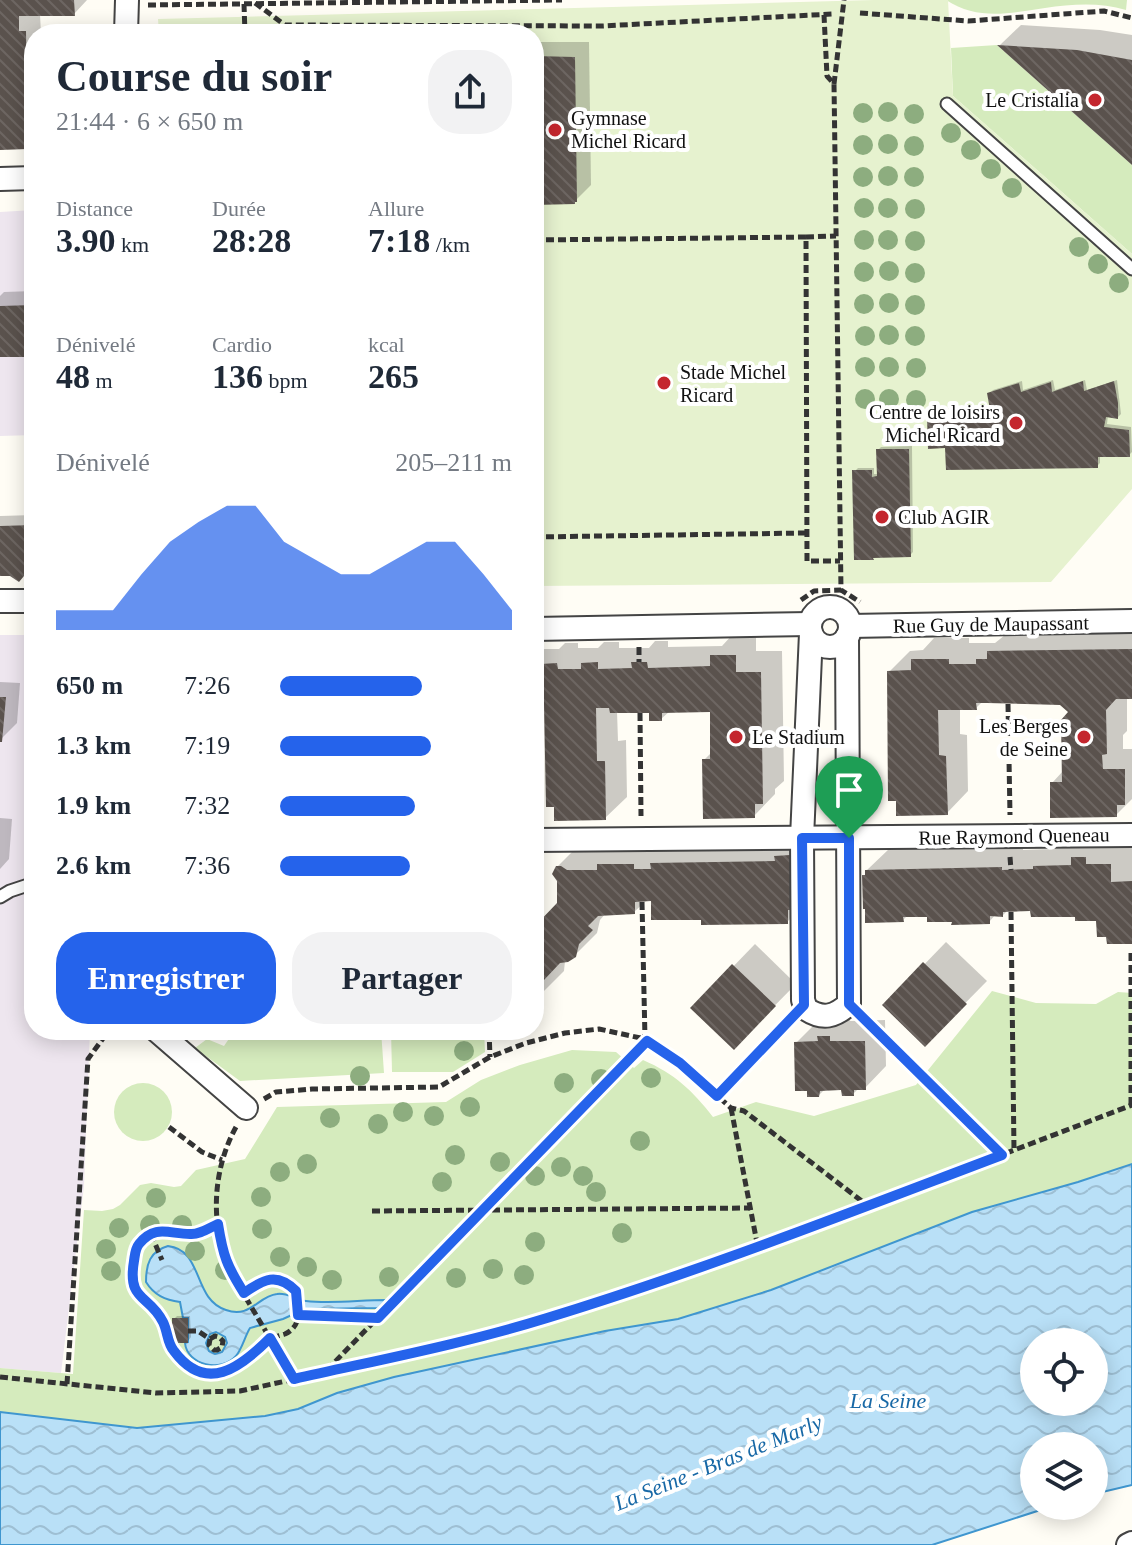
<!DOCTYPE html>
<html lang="fr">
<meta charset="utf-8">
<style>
body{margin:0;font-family:"Times New Roman",serif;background:#f2f2f3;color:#1f2937;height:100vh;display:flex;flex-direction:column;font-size:30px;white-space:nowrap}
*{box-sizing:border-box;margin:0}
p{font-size:26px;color:#747a83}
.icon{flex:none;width:44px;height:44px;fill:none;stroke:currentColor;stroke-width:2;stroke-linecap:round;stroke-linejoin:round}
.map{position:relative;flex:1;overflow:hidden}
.sheet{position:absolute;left:24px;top:24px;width:520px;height:1016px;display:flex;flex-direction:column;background:#fff;border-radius:32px;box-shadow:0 4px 20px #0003}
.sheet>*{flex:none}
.controls{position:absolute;left:1020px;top:1328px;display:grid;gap:16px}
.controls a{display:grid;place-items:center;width:88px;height:88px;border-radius:50%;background:#fff;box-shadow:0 4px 20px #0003;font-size:40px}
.pin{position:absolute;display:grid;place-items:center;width:68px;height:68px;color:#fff;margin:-82px -34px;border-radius:50% 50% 50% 0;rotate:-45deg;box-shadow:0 0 8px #0007}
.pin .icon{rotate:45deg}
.round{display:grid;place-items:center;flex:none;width:84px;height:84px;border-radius:32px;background:#f2f2f3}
.summary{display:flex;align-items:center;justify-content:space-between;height:136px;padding:0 32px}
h1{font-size:44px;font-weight:600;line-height:60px}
.stats{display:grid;grid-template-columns:repeat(3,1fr);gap:12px;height:136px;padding:8px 32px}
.stats div{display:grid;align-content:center}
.stats b{font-size:34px;font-weight:600}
.stats small{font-size:22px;font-weight:400}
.stats p{font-size:22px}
.chart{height:224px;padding:16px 32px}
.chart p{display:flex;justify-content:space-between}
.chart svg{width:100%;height:144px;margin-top:8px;fill:#2563eb;opacity:.7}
.cta{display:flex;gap:16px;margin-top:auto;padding:16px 32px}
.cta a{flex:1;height:92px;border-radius:32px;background:#2563eb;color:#fff;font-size:32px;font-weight:600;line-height:92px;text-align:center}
.cta a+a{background:#f2f2f3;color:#1f2937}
ul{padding:0 32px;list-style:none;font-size:26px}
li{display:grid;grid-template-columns:128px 96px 1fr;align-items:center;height:60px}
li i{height:20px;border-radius:10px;background:#2563eb}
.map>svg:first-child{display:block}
.industrial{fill:#eee6ef}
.grass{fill:#d5ebbd}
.pitch{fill:#e6f2cf}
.water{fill:url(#water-waves);stroke:#3f96cf;stroke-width:2;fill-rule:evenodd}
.shadow{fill:#0003}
.building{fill:url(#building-back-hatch)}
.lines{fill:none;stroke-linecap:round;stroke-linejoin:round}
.lane-casing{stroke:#444;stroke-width:15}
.street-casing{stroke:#444;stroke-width:26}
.path{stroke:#333;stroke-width:5;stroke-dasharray:8 4;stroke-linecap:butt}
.lane{stroke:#fff;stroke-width:11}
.street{stroke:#fff;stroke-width:22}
.tree{fill:#8dad7f}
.route-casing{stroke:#fff;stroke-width:16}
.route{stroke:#2563eb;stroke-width:10}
.poi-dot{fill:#c4262e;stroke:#fff;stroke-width:3}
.labels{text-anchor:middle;stroke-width:8;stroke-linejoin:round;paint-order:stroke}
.poi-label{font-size:20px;fill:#111;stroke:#fff;text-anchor:start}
.street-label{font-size:20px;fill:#111;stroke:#fff}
.water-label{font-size:22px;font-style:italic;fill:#1768a6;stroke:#fff}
</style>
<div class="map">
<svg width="1132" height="1545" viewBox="0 0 1132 1545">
<defs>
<pattern id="water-waves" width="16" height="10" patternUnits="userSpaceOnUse" patternTransform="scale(2)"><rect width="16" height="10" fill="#b9e0f7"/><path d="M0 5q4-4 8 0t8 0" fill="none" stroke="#9ebfd3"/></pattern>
<pattern id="building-back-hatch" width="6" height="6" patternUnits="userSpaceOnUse" patternTransform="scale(2)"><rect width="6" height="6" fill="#5a524d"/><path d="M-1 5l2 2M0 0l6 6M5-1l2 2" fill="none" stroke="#6d6662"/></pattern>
</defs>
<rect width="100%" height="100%" fill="#fffdf5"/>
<!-- industrial -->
<g class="industrial">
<path d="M34,210V435L0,436V212Z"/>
<path d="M0,635H34V1030H90L84,1186L61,1373L0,1368Z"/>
</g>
<!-- grass -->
<g class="grass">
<path d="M946,0H1127L1126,10C1100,2 1072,4 1045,8C1010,13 978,21 946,0Z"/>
<path d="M997,45L1132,165V254L953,96L951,48Z"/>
<path d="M992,991L1036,1003L1096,1004L1118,992L1132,993V1164L1078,1182L972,1212L771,1290L678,1319L605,1331L394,1377L337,1393L298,1409L265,1416L137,1428L0,1412V1368L73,1374L84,1210L102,1211L113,1209L120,1205L140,1185L151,1183L174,1187L181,1186L196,1170L245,1159L277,1107L446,1102L481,1080L520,1065L572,1050L616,1052L634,1068L643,1060C675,1074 692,1090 713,1117L756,1102L814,1116L916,1085Z"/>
<path d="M235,1030H381L384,1073L240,1081L195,1048L207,1039L224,1046Z"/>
<path d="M391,1030H484L485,1052L453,1072H392Z"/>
<circle cx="143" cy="1112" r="29"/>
</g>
<!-- pitch -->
<path class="pitch" d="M874,0H948L953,96L1132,254V489L1051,582L534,586V34H159L158,19Z"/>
<!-- water -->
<g class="water">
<path d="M1132,1164V1485L1094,1494V1446H1034V1506H1053L932,1545H0V1412L137,1428L265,1416L298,1409L337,1393L394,1377L605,1331L678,1319L771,1290L972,1212L1078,1182ZM1034,1342H1094V1402H1034Z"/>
<path d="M168,1246C204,1250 192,1299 226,1310C250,1319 258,1296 277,1294C287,1292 295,1300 306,1301C332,1304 360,1300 386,1300L378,1308L305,1309L283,1319L250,1328C245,1336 242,1349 236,1356C221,1373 187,1365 185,1343L188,1342V1318H183L180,1302C165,1300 154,1295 146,1282C146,1264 150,1251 168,1246ZM216,1332L225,1337L227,1343L222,1352L215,1354L209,1351L206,1343L210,1334Z"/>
</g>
<!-- shadow -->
<g class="shadow">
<path d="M0,0H87L74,14H40L41,34H34V140L27,147L0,148Z"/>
<path d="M1021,25L1100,30L1132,35V162L1000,45Z"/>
<path d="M534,42H589L591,185L574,202L534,203Z"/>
<path d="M34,291V353L0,355V296L4,292Z"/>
<path d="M1053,380L1055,390L1085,380L1087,390L1117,380L1121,414L1118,417L1108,415L1107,424L1131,427L1132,452L1129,455H1100V463L1097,466L947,446L929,417L932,414H964L967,409L991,408L989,394L993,390L1022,381L1023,390Z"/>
<path d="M912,446L913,552L910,555L855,471L858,468H874V474H879L878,450L881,447Z"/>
<path d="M34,515V574H0V516Z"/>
<path d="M1132,629V697H1127V731L1123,735V749H1132V799L1116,815L1052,783L1063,771L1071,712L1060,703L982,702L976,708H960V734L967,735L968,791L947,813L889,672L910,651L923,650L934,638H969V643H995L1010,631Z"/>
<path d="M733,634H756V651H782L784,781L775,789V794L754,816L704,760L712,752V710L670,711L661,719L651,711H617L618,741L626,740L627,797L605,818L546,702L534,703V649H559L565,643H578V648H598L604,642H619V648H649L655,641H668V647L722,646Z"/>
<path d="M0,682L20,683L17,723L2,738H0Z"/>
<path d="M0,818L12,819L9,859L0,869Z"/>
<path d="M792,841L809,901L787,922L703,918L653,899L647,900L634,912L606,913L600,920L597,933L575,955L565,961L564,971L543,992H534V918L548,916L559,904V881L555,869L577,847Z"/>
<path d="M1132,843V942L1098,919L1032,909L1008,910L1003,915L996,914L989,922L954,920L929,914L908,915L903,920L867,873V870L889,849L1023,847V850L1053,849L1056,845Z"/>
<path d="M946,942L987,981L925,1044L885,1005Z"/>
<path d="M755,944L796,984L734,1047L693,1008Z"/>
<path d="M851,1015L850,1021L885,1020L886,1066L865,1088H859L853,1094L843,1088L825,1089L819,1095L796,1043L818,1021Z"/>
<path d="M177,1316H190L191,1337L188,1341L174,1319Z"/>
</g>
<!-- building -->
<g class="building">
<path d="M0,0H74L75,16H19V31H26L28,149L0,150Z"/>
<path d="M997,45L1077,50L1132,60V165Z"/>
<path d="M534,56L575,57L577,202H575V204L534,205Z"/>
<path d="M34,305L33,357H0V306Z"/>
<path d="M1083,381L1084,391L1114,381L1118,403V419L1106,417L1104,427L1129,430L1130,457H1098V468L946,470L945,448L928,449L927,417L962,416V411L990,410L987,393L1019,383L1021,392L1051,382L1052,392Z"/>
<path d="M876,449H909L911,557L873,558L874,560H854L852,470H872V477L877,476Z"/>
<path d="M34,525V576H24L19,582L10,576H0V526Z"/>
<path d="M1132,649V699H1116L1106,710L1107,754L1102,755L1103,769H1125V805H1117V817L1050,818V782H1062L1061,720L1068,712L1060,705L987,703H976L977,710H938L939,755L946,756L948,815L896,816V801H888L887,671L911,670V659H949V664H976V659H987V651Z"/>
<path d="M710,655H736V672H761L763,804H755V818L703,819L702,759H710V712L662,713V721H649V713H610L609,708H596L597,761H605L606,820L554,821V807H546L544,704H534V670L541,669V664L557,663L558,669H581V663L598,662V669L632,668L631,662H647L648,668L710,666Z"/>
<path d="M0,697H6L2,742H0Z"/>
<path d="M790,855L791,910H788V924L701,925V920H651V901L635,902V914L598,916L588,926L593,930L579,944L576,957L568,962L560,963L544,980V994H534V927L557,903V881L552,874L556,866H561L567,870H597V864H634V869H651L650,863L775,861L774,856Z"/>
<path d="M1071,857H1086V864H1111V882L1132,881V944H1107L1106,937H1097L1096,921H1075V917H1031L1030,911L1003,912V917L990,916V924L951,925L952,922H927V917H903L904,922L865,923V909H863L862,875H865V870L1002,867V870L1033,869V866L1071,865Z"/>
<path d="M923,962L967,1004L925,1047L882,1005Z"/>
<path d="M732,964L776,1006L734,1050L690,1008Z"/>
<path d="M817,1036H830V1041H865L866,1090H854V1096H842L841,1090L820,1091L819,1097H807V1091H795L794,1042L818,1041Z"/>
<rect x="172" y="1318" width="16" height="25"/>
</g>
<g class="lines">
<!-- lane casing -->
<g class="lane-casing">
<g id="lane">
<path d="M947,104L1132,269"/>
<path d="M0,897L10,891L34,883"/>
</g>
</g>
<!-- street casing -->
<g class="street-casing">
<g id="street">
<path d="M126,34L127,0"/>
<path d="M0,179L34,178"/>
<path d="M0,601H34"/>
<circle cx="830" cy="627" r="20"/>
<path d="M850,626L1132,621"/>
<path d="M534,629L810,624"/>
<path d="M811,633L802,838L803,1000L806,1009C823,1020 834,1017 849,1004L847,637"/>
<path d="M534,840L1132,835"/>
<path d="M156,1030L246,1108"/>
<path d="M1128,1545L1132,1543"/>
</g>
</g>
<!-- path -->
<g class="path">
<path d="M255,3L285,25L602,26L833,14"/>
<path d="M244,4L245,34"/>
<path d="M148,5L562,0"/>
<path d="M860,13L968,21L1104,11L1132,18"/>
<path d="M824,15L827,76L834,84L841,590L860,602"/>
<path d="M834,84L844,0"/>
<path d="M806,237L836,236"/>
<path d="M534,240L806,237L807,561H840"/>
<path d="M534,537L806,533"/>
<path d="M801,600L814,591L841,590"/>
<path d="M639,647V662"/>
<path d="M1008,704L1010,815"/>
<path d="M640,713L641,816"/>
<path d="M1010,857L1011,870"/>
<path d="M642,902L645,1039"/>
<path d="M1011,912L1014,1150"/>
<path d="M864,1018L1002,1154"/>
<path d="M489,1030L490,1057"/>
<path d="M717,1096L789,1022"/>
<path d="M264,1099L276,1092L312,1089L439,1087L490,1057L526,1043L565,1033L599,1029L645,1039L680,1063L731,1108L744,1111L867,1205"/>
<path d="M1131,1105V950"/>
<path d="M731,1108L758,1248"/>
<path d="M169,1127L202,1152L222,1160"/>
<path d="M236,1127C212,1171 210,1225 230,1271L294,1379"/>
<path d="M372,1211L750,1208"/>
<path d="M218,1224C209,1228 199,1235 189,1234C174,1234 162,1227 148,1236C133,1246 126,1277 136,1292C143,1303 155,1307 161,1319C166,1328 167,1339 171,1347C188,1378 218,1380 245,1361C253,1355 259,1346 268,1340C272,1337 279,1336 285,1334C302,1326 300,1308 296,1291C277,1272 264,1279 244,1293"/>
<path d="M151,1234L162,1260"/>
<path d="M298,1315L377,1318"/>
<path d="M188,1331H198L210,1339L209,1345L214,1350H217L222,1347L223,1341L219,1337L215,1336L210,1339"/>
<path d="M327,1370L481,1211L647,1041"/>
<path d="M0,1377L156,1393L240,1391L438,1348L547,1318L758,1248L1132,1105"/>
<path d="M67,1384L88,1059L109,1030"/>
</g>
<!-- lane -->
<use href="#lane" class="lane"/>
<!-- street -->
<use href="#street" class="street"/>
</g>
<!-- trees -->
<g class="tree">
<circle cx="888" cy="112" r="10"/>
<circle cx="863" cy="113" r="10"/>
<circle cx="914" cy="114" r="10"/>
<circle cx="951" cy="133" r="10"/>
<circle cx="888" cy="144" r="10"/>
<circle cx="863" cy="145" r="10"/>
<circle cx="914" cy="146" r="10"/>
<circle cx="971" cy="150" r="10"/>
<circle cx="991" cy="169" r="10"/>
<circle cx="888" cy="176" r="10"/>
<circle cx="863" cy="177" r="10"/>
<circle cx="914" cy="177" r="10"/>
<circle cx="1012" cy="188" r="10"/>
<circle cx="864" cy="208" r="10"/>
<circle cx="888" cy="208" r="10"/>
<circle cx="915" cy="209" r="10"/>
<circle cx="864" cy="240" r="10"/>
<circle cx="888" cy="240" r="10"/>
<circle cx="915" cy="241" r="10"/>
<circle cx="1079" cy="247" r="10"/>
<circle cx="1098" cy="264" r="10"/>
<circle cx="889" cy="271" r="10"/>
<circle cx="864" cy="272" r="10"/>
<circle cx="915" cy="273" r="10"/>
<circle cx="1119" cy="283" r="10"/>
<circle cx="889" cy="303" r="10"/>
<circle cx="864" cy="304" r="10"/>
<circle cx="915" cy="305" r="10"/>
<circle cx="889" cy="335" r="10"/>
<circle cx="865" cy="336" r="10"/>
<circle cx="915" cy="336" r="10"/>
<circle cx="865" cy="367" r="10"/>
<circle cx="889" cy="367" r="10"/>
<circle cx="916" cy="368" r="10"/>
<circle cx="865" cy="399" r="10"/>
<circle cx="889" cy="399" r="10"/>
<circle cx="916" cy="400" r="10"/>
<circle cx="464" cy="1051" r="10"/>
<circle cx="360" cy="1076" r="10"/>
<circle cx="651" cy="1078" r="10"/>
<circle cx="601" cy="1079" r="10"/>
<circle cx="564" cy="1083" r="10"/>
<circle cx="470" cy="1107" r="10"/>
<circle cx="403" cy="1112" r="10"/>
<circle cx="434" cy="1116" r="10"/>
<circle cx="330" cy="1118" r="10"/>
<circle cx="378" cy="1124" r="10"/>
<circle cx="640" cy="1141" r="10"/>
<circle cx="455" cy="1155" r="10"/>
<circle cx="500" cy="1162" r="10"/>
<circle cx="307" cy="1164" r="10"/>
<circle cx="561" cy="1167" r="10"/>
<circle cx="280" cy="1172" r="10"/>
<circle cx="535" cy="1176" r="10"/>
<circle cx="583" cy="1176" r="10"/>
<circle cx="442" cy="1182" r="10"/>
<circle cx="596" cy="1192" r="10"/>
<circle cx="261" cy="1197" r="10"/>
<circle cx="156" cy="1198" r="10"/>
<circle cx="150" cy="1225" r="10"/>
<circle cx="182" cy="1225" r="10"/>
<circle cx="119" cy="1228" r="10"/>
<circle cx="262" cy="1229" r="10"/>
<circle cx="622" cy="1233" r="10"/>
<circle cx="535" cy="1242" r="10"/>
<circle cx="106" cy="1249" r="10"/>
<circle cx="195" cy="1251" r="10"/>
<circle cx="280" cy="1257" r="10"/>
<circle cx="307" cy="1267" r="10"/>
<circle cx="493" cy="1269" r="10"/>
<circle cx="225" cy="1270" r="10"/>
<circle cx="111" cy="1271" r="10"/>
<circle cx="524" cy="1275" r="10"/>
<circle cx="389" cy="1277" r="10"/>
<circle cx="456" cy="1278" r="10"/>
<circle cx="332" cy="1280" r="10"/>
</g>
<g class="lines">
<!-- route casing -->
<g class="route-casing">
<path id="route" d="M802,838H849V1004L1002,1155C851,1212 701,1271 547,1318C463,1344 378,1360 294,1379L270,1338C240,1368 206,1394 174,1351C167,1343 168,1332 163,1322C149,1294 127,1302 134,1261C135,1255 135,1249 139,1244C155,1224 169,1234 190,1234C199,1235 209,1228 218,1224C223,1256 227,1266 244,1293C264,1279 277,1272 296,1291L298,1315L378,1318L647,1041L680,1063L717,1096L804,1005Z"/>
</g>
<!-- route -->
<use href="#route" class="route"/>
</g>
<!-- markers -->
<g class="poi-dot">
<circle cx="1095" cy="100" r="8"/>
<circle cx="555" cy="130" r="8"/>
<circle cx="664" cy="383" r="8"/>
<circle cx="1016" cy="423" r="8"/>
<circle cx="882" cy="517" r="8"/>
<circle cx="736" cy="737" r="8"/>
<circle cx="1084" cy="737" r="8"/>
</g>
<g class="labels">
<!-- poi labels -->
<g class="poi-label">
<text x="1079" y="107" text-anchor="end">Le Cristalia</text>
<text x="571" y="125">Gymnase<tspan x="571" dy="23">Michel Ricard</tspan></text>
<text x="680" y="379">Stade Michel<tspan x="680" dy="23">Ricard</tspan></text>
<text x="1000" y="419" text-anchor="end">Centre de loisirs<tspan x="1000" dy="23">Michel Ricard</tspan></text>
<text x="898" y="524">Club AGIR</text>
<text x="1068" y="733" text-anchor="end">Les Berges<tspan x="1068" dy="23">de Seine</tspan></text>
<text x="752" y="744">Le Stadium</text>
</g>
<!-- street labels -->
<g class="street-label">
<text transform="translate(991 624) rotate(-1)" y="7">Rue Guy de Maupassant</text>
<text transform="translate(1014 836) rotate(-1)" y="7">Rue Raymond Queneau</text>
</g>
<!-- water labels -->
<g class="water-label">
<text x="888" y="1408">La Seine</text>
<text transform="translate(718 1462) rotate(-22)" y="8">La Seine - Bras de Marly</text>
</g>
</g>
</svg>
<div class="controls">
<a><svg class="icon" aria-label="locate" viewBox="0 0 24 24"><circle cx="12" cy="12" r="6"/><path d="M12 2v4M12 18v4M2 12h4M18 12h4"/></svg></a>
<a><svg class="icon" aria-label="layers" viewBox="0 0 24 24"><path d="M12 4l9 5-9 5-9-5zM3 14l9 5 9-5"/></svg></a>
</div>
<div class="pin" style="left:849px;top:838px;background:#1e9e55"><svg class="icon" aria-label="arrive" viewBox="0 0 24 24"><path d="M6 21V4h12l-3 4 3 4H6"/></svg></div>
<section class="sheet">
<div class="summary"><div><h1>Course du soir</h1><p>21:44 · 6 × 650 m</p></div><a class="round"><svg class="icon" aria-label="share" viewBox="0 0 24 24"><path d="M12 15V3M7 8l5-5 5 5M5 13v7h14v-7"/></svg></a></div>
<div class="stats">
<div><p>Distance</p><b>3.90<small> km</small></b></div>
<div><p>Durée</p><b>28:28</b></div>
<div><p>Allure</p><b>7:18<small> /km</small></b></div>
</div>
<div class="stats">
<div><p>Dénivelé</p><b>48<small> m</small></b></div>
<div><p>Cardio</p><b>136<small> bpm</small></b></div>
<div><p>kcal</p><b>265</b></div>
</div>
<div class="chart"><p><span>Dénivelé</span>205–211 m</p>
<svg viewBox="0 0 160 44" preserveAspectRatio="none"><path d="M0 44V38L10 38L20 38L30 27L40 17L50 11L60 6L70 6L80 17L90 22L100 27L110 27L120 22L130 17L140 17L150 27L160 38V44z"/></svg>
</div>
<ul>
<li><b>650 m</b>7:26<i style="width:61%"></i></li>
<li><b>1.3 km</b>7:19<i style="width:65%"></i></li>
<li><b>1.9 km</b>7:32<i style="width:58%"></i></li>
<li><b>2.6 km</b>7:36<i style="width:56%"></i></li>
</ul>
<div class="cta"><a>Enregistrer</a><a>Partager</a></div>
</section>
</div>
